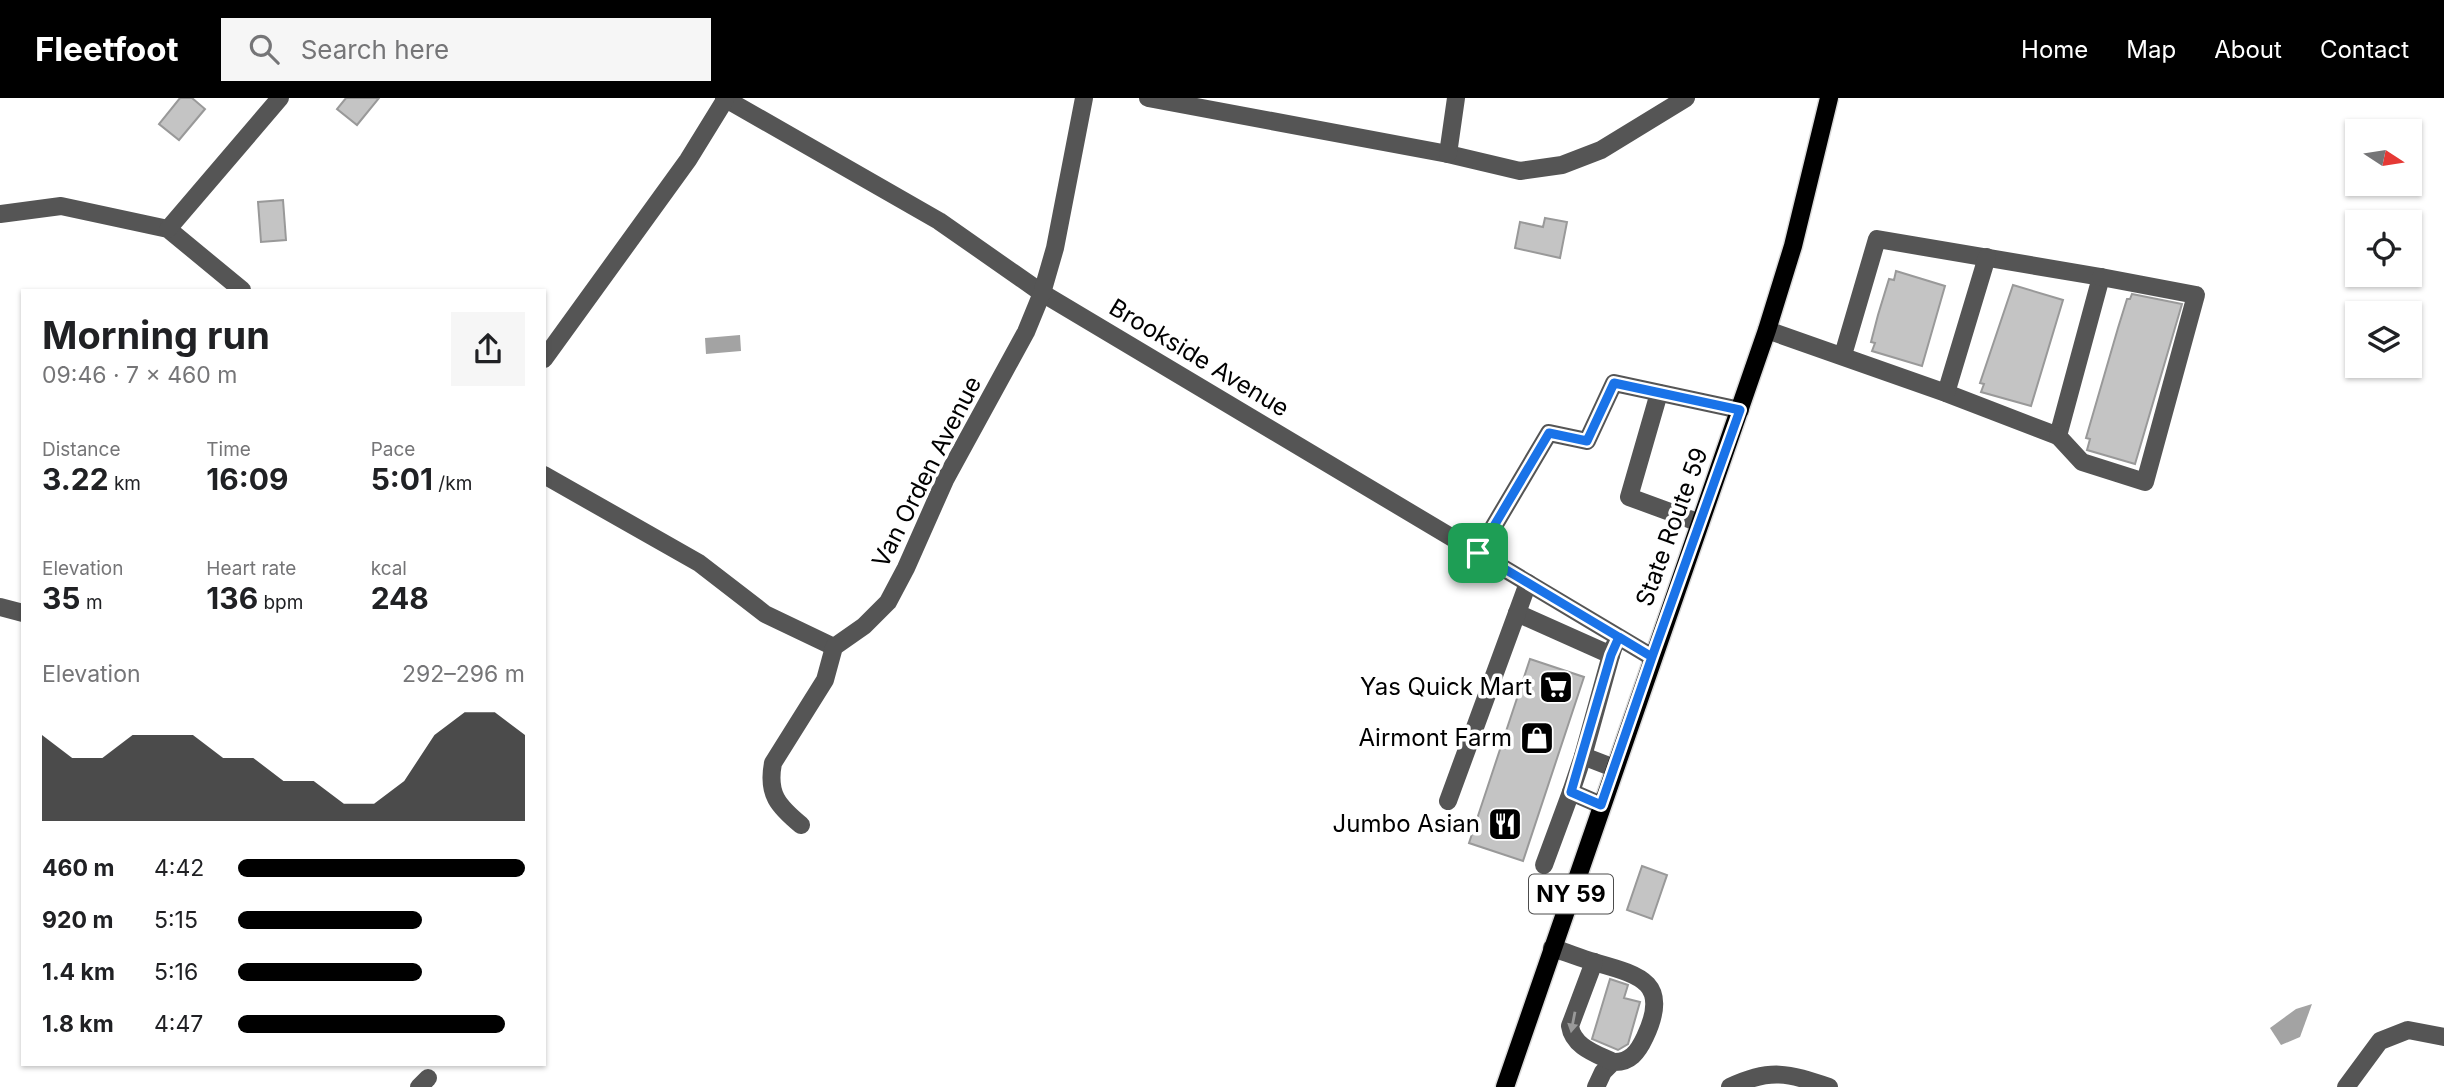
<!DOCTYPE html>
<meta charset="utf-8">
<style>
body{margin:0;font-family:Inter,sans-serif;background:#f6f6f6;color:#202124;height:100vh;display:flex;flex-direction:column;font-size:26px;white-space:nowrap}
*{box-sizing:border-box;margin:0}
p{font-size:23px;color:#757577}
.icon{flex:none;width:38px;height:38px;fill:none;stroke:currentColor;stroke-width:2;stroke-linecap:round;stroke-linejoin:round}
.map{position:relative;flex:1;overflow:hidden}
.sheet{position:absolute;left:21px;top:191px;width:525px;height:777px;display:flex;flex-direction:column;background:#fff;border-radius:0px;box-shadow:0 2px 5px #0004}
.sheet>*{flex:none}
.needle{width:46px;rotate:102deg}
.fabs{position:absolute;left:2345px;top:21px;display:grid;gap:14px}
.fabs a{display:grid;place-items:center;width:77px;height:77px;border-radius:0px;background:#fff;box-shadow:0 2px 5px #0004;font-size:35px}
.pin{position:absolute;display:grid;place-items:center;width:60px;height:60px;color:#fff;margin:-30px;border-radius:14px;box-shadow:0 4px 10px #0006}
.round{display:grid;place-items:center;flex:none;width:74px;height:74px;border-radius:0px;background:#f6f6f6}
.overview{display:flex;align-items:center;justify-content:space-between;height:119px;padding:0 21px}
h1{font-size:38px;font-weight:700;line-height:52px}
.stats{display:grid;grid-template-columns:repeat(3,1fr);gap:10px;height:119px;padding:7px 21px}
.stats div{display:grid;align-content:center}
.stats b{font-size:30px;font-weight:700}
.stats small{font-size:19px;font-weight:400}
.stats p{font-size:19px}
.chart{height:196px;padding:14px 21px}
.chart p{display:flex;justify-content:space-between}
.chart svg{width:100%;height:126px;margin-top:7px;fill:#000;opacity:.7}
ul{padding:0 21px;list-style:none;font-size:23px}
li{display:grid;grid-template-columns:112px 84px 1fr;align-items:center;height:52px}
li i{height:18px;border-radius:9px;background:#000}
header{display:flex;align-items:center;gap:42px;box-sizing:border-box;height:98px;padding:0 35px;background:#000;color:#fff}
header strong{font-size:33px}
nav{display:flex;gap:38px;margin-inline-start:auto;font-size:24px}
.search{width:490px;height:63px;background:#f6f6f6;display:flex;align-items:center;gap:18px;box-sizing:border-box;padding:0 24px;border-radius:0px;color:#757577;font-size:26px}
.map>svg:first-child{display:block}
.water{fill:#a3a3a3}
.building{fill:#c4c4c4;stroke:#999;stroke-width:2}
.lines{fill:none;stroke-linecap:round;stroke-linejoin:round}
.major-casing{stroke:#dbdbdb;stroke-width:21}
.minor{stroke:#555;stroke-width:18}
.major{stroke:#000;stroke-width:18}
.oneway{fill:#999}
.route-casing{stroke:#fff;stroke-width:14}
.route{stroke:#1a73e8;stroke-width:9}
.labels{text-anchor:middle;stroke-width:7;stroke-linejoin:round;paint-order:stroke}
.shield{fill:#fff;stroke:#4c4c4c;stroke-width:2}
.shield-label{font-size:23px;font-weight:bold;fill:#000}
.street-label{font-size:24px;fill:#000;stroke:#fff}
.poi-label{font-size:24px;fill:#000;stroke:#fff;text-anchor:end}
</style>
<header>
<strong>Fleetfoot</strong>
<div class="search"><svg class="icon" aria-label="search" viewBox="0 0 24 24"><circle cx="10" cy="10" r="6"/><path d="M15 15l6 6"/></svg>Search here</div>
<nav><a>Home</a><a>Map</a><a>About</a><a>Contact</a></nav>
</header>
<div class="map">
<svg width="2444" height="989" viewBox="0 0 2444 989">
<rect width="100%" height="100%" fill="#fff"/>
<!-- water -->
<g class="water">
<path d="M740,237L741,253L706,256L705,240Z"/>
<path d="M2312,906L2300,939L2281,947L2270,930L2296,911Z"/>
</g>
<!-- building -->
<g class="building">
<path d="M180,0H192L205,11L179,42L159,26Z"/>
<path d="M346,0H379L357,27L337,11Z"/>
<path d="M283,102L286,142L261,144L258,104Z"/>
<path d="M1545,120L1567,124L1560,160L1515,150L1520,124L1543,129Z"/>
<path d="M1896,173L1945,188L1922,268L1872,253L1875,245L1871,244L1878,217L1889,181L1894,182Z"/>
<path d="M2013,187L2063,202L2031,308L1981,294L1984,286L1980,285Z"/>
<path d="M2132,196L2182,206L2135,366L2087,352L2090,341L2086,340L2118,230L2127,201H2130Z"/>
<path d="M1530,561L1584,579L1523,763L1469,745Z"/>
<path d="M1642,768L1667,777L1652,821L1627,812Z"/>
<path d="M1610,881L1628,887L1624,900L1640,904L1628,946L1618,952L1592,941Z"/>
</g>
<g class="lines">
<!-- major casing -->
<g class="major-casing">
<path id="major" d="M1505,989L1767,232L1793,148L1829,0"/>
</g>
<!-- minor -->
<g class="minor">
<path d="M724,0L939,123L1042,195L1652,559"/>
<path d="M1148,0L1448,56L1520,73L1562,67L1601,52L1686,0"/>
<path d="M1448,56L1456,0"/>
<path d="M0,116L61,108L168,131L242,192"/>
<path d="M168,131L280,0"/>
<path d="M1767,232L1946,295L2058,338L2101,179L1877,141L1843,257"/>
<path d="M544,261L688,62L725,2"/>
<path d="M1659,295L1629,399L1700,425"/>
<path d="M1946,295L1987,159"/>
<path d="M2058,338L2082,364L2145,384L2196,197L2101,179"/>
<path d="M544,377L699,465L765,516L834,549"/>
<path d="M1478,455L1549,335L1587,343L1614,285L1740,312"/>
<path d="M0,509L23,515"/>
<path d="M1517,515L1611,557L1614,548"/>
<path d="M1611,557L1583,658L1614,670"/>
<path d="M1583,658L1571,694L1601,707"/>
<path d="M1448,703L1528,485"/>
<path d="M801,727C778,708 767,696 773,665L825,582L834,549L864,528L888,504L906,470L945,382L1026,234L1042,195L1055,150L1084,0"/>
<path d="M1544,767L1571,694"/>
<path d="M1552,850C1566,854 1580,860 1594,864C1640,877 1671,884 1645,939C1638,954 1630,965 1613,964L1603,974L1596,989"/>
<path d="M1594,864L1570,928C1573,949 1597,956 1613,964"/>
<path d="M419,989L428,980"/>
<path d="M1730,989C1770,970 1788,975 1829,989"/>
<path d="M2346,989L2380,943L2408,932L2444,939"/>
</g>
<!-- major -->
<use href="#major" class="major"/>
</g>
<!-- one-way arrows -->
<defs><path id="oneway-solid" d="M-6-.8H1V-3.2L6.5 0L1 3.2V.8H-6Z" transform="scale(1.75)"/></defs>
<use class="oneway" href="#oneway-solid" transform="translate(1573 924) rotate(101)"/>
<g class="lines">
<!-- route casing -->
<g class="route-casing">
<path id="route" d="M1478,455C1536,490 1594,524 1652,559L1601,707L1571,694L1611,557L1619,539L1652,559L1740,312L1614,285L1587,343L1549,335L1478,455"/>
</g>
<!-- route -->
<use href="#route" class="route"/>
</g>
<!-- icons -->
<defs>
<g id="supermarket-square" transform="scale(1.75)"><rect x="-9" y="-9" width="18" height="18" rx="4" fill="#000" stroke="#fff"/><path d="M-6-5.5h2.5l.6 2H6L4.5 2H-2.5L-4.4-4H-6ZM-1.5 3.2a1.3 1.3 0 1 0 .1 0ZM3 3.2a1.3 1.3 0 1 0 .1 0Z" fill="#fff"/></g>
<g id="shop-square" transform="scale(1.75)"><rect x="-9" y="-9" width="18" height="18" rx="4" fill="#000" stroke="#fff"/><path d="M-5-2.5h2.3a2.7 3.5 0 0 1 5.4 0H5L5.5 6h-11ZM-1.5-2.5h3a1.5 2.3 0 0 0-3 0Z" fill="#fff"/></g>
<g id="restaurant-square" transform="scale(1.75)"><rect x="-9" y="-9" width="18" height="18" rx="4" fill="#000" stroke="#fff"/><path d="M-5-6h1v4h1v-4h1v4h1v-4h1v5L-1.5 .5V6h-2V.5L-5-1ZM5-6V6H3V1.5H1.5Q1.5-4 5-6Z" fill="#fff"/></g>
</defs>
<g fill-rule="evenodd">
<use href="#supermarket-square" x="1556" y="589"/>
<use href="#shop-square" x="1537" y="640"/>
<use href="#restaurant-square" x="1505" y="726"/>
</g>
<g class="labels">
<!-- shield labels -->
<rect class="shield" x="1529" y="776.5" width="84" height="39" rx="5"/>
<g class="shield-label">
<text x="1571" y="804">NY 59</text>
</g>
<!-- street labels -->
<g class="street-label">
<text transform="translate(1199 260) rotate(31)" y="8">Brookside Avenue</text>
<text transform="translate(927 374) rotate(-63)" y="8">Van Orden Avenue</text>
<text transform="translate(1672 429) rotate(-70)" y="8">State Route 59</text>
</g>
<!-- poi labels -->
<g class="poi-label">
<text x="1532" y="597">Yas Quick Mart</text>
<text x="1512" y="648">Airmont Farm</text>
<text x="1480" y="734">Jumbo Asian</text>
</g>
</g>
</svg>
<div class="fabs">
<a><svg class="needle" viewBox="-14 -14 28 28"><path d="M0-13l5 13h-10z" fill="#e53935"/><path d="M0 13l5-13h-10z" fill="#757577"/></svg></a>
<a><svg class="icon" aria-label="locate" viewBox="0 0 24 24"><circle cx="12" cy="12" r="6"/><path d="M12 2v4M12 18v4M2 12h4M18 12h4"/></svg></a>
<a><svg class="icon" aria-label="layers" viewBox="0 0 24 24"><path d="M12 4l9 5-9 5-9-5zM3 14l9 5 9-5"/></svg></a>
</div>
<div class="pin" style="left:1478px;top:455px;background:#1e9e55"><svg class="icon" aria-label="arrive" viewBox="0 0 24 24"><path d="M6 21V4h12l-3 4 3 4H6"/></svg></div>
<section class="sheet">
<div class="overview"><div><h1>Morning run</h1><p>09:46 · 7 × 460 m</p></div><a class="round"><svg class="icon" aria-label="share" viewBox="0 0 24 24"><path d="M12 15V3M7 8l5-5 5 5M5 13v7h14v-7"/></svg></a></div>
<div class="stats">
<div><p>Distance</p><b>3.22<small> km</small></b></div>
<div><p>Time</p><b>16:09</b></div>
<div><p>Pace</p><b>5:01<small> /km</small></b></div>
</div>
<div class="stats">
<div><p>Elevation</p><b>35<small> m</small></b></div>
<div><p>Heart rate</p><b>136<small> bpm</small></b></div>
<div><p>kcal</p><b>248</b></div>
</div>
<div class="chart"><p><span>Elevation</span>292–296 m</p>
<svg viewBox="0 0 160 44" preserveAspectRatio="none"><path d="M0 44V14L10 22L20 22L30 14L40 14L50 14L60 22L70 22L80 30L90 30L100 38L110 38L120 30L130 14L140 6L150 6L160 14V44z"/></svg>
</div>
<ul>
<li><b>460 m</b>4:42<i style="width:100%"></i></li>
<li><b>920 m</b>5:15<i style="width:64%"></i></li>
<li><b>1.4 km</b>5:16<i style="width:64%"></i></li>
<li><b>1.8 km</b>4:47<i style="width:93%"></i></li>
</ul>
</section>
</div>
